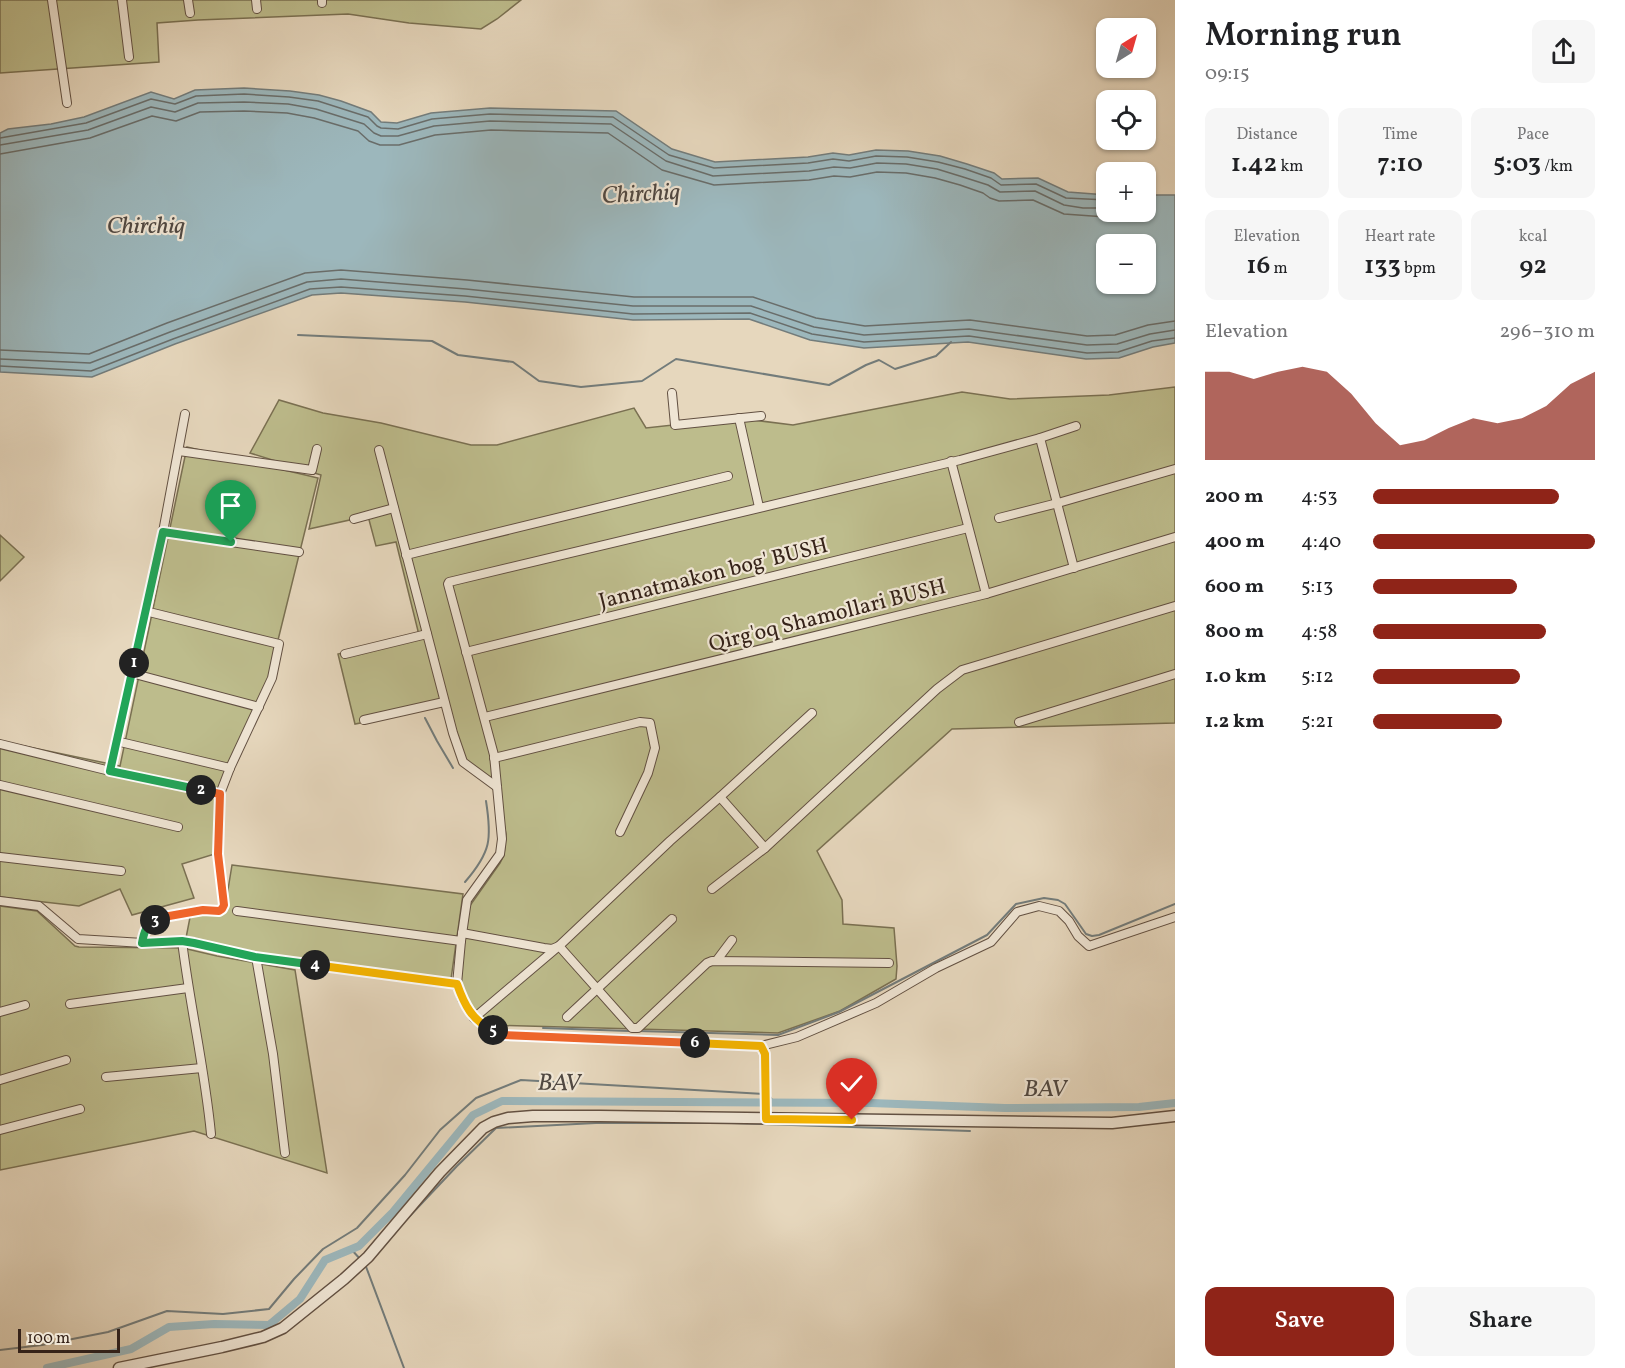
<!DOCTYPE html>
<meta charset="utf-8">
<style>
body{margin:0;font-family:Vollkorn,serif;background:#f6f6f6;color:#202124;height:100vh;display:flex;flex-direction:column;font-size:22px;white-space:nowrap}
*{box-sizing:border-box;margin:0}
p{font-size:20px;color:#757577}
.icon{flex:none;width:33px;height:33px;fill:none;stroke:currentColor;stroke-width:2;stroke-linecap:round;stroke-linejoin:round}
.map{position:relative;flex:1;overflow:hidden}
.side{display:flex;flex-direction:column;background:#fff;width:450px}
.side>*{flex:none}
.needle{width:39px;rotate:37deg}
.buttons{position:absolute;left:1096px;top:18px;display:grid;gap:12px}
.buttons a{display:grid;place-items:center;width:60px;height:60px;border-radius:12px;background:#fff;box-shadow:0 2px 4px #0004;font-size:30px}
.scale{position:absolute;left:18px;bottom:15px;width:102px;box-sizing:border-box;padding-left:6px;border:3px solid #362319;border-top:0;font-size:16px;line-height:21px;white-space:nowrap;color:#362319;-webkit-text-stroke:4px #efe5d4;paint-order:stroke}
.pin{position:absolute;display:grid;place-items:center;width:51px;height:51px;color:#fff;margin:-62px -26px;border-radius:50% 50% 50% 0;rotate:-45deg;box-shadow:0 0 6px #0007}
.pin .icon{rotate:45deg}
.km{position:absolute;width:30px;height:30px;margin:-15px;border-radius:50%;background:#222;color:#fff;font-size:16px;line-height:30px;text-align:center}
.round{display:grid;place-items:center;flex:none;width:63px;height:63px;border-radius:12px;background:#f6f6f6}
.headline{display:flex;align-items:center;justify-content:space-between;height:102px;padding:0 30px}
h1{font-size:33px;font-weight:600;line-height:45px}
.figures{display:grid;grid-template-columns:repeat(3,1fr);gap:9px;height:102px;padding:6px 30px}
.figures div{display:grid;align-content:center;border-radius:12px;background:#f6f6f6;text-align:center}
.figures b{font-size:26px;font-weight:600}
.figures small{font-size:16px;font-weight:400}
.figures p{font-size:16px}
.chart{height:168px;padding:12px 30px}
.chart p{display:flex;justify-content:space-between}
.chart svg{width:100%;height:108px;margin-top:6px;fill:#8f2418;opacity:.7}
.primary-button{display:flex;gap:12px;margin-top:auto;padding:12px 30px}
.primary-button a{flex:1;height:69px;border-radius:12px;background:#8f2418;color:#fff;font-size:24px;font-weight:600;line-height:69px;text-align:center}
.primary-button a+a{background:#f6f6f6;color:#202124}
ul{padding:0 30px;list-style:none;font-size:20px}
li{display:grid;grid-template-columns:96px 72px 1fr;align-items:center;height:45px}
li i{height:15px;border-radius:8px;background:#8f2418}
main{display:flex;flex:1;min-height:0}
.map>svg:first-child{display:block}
.green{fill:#bdbc8c;stroke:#7a7052;stroke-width:1.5}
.water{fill:#9cb7bc;stroke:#737c7b;stroke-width:1.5;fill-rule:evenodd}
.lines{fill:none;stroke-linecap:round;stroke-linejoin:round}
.shore{stroke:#696d6a;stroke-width:1.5}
.stream{stroke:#737c7b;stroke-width:2}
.canal{stroke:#9cb7bc;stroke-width:8}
.minor-casing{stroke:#625042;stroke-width:10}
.tertiary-casing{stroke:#625042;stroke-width:13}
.minor{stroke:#efe5d4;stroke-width:8}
.tertiary{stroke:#efe5d4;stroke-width:10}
.split-1-casing{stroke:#fff;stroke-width:12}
.split-2-casing{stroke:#fff;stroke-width:12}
.split-3-casing{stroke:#fff;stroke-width:12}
.split-4-casing{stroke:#fff;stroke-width:12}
.split-5-casing{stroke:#fff;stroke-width:12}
.split-6-casing{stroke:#fff;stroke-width:12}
.split-7-casing{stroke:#fff;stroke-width:12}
.split-1{stroke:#22a559;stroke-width:8}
.split-2{stroke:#22a559;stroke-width:8}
.split-3{stroke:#f0652b;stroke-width:8}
.split-4{stroke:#22a559;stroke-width:8}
.split-5{stroke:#f5b400;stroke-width:8}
.split-6{stroke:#f0652b;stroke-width:8}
.split-7{stroke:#f5b400;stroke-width:8}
.labels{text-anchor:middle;stroke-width:4.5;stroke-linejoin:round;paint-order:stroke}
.street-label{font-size:22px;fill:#362319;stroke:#efe5d4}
.water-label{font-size:24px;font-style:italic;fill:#504842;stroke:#efe5d4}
</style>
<main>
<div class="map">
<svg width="1175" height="1368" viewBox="0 0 1175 1368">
<rect width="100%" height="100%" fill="#e6d7bd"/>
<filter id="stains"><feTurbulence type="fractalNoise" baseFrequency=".00333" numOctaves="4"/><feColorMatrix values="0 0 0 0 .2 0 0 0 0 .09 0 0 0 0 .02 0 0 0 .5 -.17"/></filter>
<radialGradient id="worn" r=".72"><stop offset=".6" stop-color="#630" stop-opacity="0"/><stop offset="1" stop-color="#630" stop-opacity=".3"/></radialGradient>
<!-- green -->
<g class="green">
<path d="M0,0H521L497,19L481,29L409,23L348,14L198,20L157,23L159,62L0,73Z"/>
<path d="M1175,387V723L952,729L817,851L842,900L843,924L894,928L897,966L896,979L840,1011L778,1033L487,1025C472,1012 461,996 460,976L469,907L500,863L504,855L506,834L496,786L465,761L444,706L355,724L338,654L419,635L396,542L376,546L368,516L309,529L321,475L250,453L279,400L323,413L381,423L471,445H497L634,408L646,428L737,418L793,425L962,392L1010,399L1109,395Z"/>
<path d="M187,447L318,478L262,705L221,791L218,853L182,864L194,898L132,915L120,889L79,906L0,897V741L120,766Z"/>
<path d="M0,535L24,557L0,581Z"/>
<path d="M232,865L463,894L451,979L248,953L186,938L192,907L225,908Z"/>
<path d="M0,906L37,911L75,946L79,947L183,948L217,956L295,970L327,1173L194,1131L0,1170Z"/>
</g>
<!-- water -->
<path class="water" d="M244,88L290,91L319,95L341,101L371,112L381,122L397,123L431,113L490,108L616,111L672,149L715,162L808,157L833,153L849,155L876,150L908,151L940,156L967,164L994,173L1002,179L1038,178L1068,192L1107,195V212H1146V195H1175V343L1153,347L1119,358L1086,359L968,342L864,348L810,340L749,319L633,320L465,302L341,293L312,295L175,344L92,377L0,372V133L8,129L51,124L84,117L151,92L174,99L195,90ZM1107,244H1146V284H1107Z"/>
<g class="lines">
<!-- shore -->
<g class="shore">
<path d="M0,138L86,123L151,99L175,104L196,96L244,94L289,97L318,101L368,117L377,126L381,128L398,129L432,119L490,114L613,117L669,155L714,168L808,163L833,159L849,161L876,156L907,157L938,162L965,169L991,178L1001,185L1036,184L1066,198L1107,200"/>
<path d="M0,145L88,130L151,107L175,112L198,103L244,102L288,104L316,109L364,124L374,133L381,136H398L434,126L490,121L611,124L666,161L713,176L809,171L834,167L850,168L877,163L906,164L937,169L963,177L988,185L1000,192L1035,191L1064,205L1083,208H1107"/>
<path d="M0,154L90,138L152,116L176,121L200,112L244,111L287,113L314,118L358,131L369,141L380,145H399L435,135L491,130L608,133L662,170L714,185L809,180L834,176L850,177L877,172L906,173L935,178L960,185L983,193L990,198L999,201L1033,200L1064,214L1106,217L1113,216L1121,212"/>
<path d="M0,350L89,354L167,323L305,273L341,270L467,280L634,297H753L816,318L865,326L970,320L1087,336L1115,335L1148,325L1175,321"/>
<path d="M0,359L90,363L170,332L307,282L341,279L466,289L633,306H751L814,327L864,335L969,329L1087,345L1117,344L1150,334L1175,330"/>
<path d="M0,366L91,371L173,339L310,289L341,287L465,296L633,314L750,313L812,334L864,342L969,336L1087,353L1118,352L1152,341L1175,338"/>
</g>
<!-- stream -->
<g class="stream">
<path d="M298,335L432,341L458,355L513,362L539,381L581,387L642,381L676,359L829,385L866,365L879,360L895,369L936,356L951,342"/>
<path d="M425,718L437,741L453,768"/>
<path d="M465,882C491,852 492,839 486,801"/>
<path d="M543,1028L629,1031"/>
<path d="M638,1031L778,1035L839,1012L987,935L1016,904L1044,898L1058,900L1065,904L1086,934L1092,936L1099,935L1175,904"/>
<path d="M769,1095L774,1103"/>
<path d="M406,1220L457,1166L496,1128L596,1123H732L970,1131"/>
<path d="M351,1249L361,1260"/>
<path d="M365,1264L404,1368"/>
<path d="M0,1350L42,1345L108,1332L167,1311L223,1314L269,1309L294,1279L323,1249L357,1228L405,1175L440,1130L476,1098L521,1080L764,1094"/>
</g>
<!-- canal -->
<path class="canal" d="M47,1368L131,1349L169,1327L214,1324L269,1325L300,1299L325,1260L359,1246L393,1212L473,1115L502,1101L871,1103L1005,1108L1139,1107L1175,1103"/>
<!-- minor casing -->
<g class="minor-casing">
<g id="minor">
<path d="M52,0L67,103"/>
<path d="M122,0L129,57"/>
<path d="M188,0L190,13"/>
<path d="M256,0L257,9"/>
<path d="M322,0V3"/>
<path d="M672,393L675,425L761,416"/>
<path d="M739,418L759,507"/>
<path d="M1076,426L1040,438L960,460L449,582L448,584L494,755L502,839L500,854L467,900L461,941L457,984L462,999L474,1018L486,1027L504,1035L761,1046L797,1037L876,1003L936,968L991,942L1017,912L1039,906L1059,911L1069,921L1078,936L1089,946L1175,917"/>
<path d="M1040,438L1074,568"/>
<path d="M379,450L453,733L463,762L497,787"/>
<path d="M179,451L312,470L317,449"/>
<path d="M951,461L986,594"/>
<path d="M999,518L1058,503L1175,469"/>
<path d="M354,519L394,508"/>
<path d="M163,532L299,552"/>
<path d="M406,555L728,476"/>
<path d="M466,652L968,528"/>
<path d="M345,654L427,634"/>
<path d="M131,673L259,707"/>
<path d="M485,717L986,594L1175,537"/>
<path d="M364,720L444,702"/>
<path d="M1019,722L1175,674"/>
<path d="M116,741L230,768"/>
<path d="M0,744L110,771L220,794"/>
<path d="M494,758L640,722L650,723L655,748L648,773L620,832"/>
<path d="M110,771L163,532L185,414"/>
<path d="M0,785L178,827"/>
<path d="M720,797L765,848"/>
<path d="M0,857L121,871"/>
<path d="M712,889L765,848L937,689L962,670L1175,606"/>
<path d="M0,901L39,906L78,939L143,943L182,941L194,943L256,957L457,984"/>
<path d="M237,911L461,941"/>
<path d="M462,933L544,948L552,949L559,946L632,1028H638L707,963L712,961L889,963"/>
<path d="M182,941C190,1006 205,1070 211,1134"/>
<path d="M143,943C145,918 158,918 179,914C187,913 195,910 203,910C210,910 216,911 222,909L224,905L218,854L220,794L230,768L272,678L279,644L145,611"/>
<path d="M256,957L273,1054L285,1153"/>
<path d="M717,960L732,940"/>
<path d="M70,1004L188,988"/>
<path d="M0,1012L25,1005"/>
<path d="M567,1017L672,919"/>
<path d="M474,1018L559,946L670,841L720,797L812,713"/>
<path d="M761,1046L765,1054L766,1119"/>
<path d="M106,1077L202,1068"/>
<path d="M0,1080L66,1060"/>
<path d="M0,1130L80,1109"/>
</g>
</g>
<!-- tertiary casing -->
<g class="tertiary-casing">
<path id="tertiary" d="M119,1368L222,1347L263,1337L283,1328L344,1279L368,1257L440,1172L483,1128L494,1122L508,1118L533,1116H600L1112,1123L1175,1116"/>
</g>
<!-- minor -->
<use href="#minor" class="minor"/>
<!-- tertiary -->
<use href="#tertiary" class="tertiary"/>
</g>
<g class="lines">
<!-- split-1 casing -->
<g class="split-1-casing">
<path id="split-1" d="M134,663L163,532L231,542"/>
</g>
<!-- split-2 casing -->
<g class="split-2-casing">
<path id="split-2" d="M134,663L110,771L201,790"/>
</g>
<!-- split-3 casing -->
<g class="split-3-casing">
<path id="split-3" d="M155,920L158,918L203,910L219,911L222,909L224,905L218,854L220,794L201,790"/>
</g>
<!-- split-4 casing -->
<g class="split-4-casing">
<path id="split-4" d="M155,920C146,926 144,932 142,943L182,941L194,943L255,957L315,965"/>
</g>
<!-- split-5 casing -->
<g class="split-5-casing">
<path id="split-5" d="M315,965L457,984C464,1004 472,1021 493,1030"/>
</g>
<!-- split-6 casing -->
<g class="split-6-casing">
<path id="split-6" d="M493,1030L504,1035L695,1043"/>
</g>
<!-- split-7 casing -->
<g class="split-7-casing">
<path id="split-7" d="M695,1043L761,1046L765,1054L766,1119L852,1120"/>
</g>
<!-- split-1 -->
<use href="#split-1" class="split-1"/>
<!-- split-2 -->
<use href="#split-2" class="split-2"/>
<!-- split-3 -->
<use href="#split-3" class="split-3"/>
<!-- split-4 -->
<use href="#split-4" class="split-4"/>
<!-- split-5 -->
<use href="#split-5" class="split-5"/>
<!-- split-6 -->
<use href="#split-6" class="split-6"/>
<!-- split-7 -->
<use href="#split-7" class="split-7"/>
</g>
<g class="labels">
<!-- street labels -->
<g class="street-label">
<text transform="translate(713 572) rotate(-14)" y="8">Jannatmakon bog' BUSH</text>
<text transform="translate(827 614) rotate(-14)" y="8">Qirg'oq Shamollari BUSH</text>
</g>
<!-- water labels -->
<g class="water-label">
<text transform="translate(641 193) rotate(-3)" y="8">Chirchiq</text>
<text x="146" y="233">Chirchiq</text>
<text transform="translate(559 1082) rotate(1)" y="8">BAV</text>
<text x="1045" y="1096">BAV</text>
</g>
</g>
<rect width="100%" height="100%" filter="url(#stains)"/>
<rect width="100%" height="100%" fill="url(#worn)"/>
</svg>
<div class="buttons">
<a><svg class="needle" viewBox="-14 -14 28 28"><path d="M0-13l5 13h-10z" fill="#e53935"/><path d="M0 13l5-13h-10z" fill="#757577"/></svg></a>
<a><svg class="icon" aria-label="locate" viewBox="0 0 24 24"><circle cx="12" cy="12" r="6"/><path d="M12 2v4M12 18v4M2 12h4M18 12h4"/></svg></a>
<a>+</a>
<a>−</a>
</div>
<div class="scale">100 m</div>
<div class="pin" style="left:231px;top:542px;background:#1e9e55"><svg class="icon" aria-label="arrive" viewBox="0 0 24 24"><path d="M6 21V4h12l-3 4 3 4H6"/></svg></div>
<div class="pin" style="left:852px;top:1120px;background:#d93025"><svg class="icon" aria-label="check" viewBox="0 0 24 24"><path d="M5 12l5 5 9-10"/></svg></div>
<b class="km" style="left:134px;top:663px">1</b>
<b class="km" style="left:201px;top:790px">2</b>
<b class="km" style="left:155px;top:920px">3</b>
<b class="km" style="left:315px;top:965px">4</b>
<b class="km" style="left:493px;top:1030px">5</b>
<b class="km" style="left:695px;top:1043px">6</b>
</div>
<section class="side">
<div class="headline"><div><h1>Morning run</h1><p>09:15</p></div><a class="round"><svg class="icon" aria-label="share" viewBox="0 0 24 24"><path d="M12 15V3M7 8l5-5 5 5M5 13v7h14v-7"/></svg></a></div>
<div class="figures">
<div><p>Distance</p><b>1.42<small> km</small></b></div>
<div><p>Time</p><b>7:10</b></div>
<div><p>Pace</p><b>5:03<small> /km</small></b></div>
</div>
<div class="figures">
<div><p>Elevation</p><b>16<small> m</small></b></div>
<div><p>Heart rate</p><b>133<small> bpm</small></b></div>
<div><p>kcal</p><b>92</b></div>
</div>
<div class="chart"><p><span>Elevation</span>296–310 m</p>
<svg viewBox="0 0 160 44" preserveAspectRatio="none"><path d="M0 44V8L10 8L20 11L30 8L40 6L50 8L60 17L70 29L80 38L90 36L100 31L110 27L120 29L130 27L140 22L150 13L160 8V44z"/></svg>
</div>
<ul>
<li><b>200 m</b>4:53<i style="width:84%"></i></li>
<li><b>400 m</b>4:40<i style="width:100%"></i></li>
<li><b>600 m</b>5:13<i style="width:65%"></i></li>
<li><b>800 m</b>4:58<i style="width:78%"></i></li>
<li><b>1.0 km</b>5:12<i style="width:66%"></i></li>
<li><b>1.2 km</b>5:21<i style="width:58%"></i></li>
</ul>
<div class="primary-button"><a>Save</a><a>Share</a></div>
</section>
</main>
